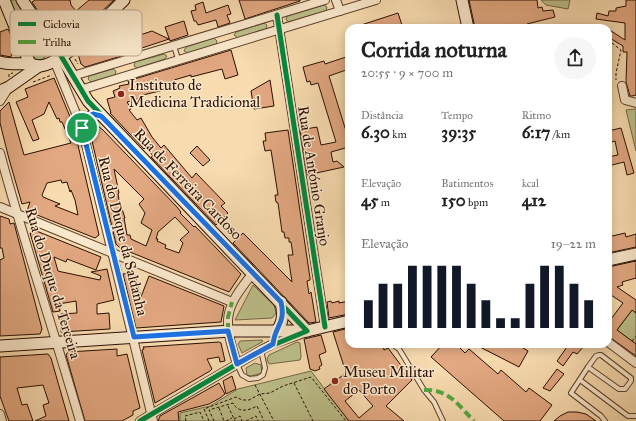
<!DOCTYPE html>
<html lang="pt">
<meta charset="utf-8">
<style>
body{margin:0;font-family:"IM FELL Great Primer",serif;background:#f6f6f6;color:#222;height:100vh;display:flex;flex-direction:column;font-size:15px;white-space:nowrap}
*{box-sizing:border-box;margin:0}
p{font-size:13px;color:#767676}
.icon{flex:none;width:22px;height:22px;fill:none;stroke:currentColor;stroke-width:2;stroke-linecap:round;stroke-linejoin:round}
.map{position:relative;flex:1;overflow:hidden}
.side{position:absolute;left:345px;top:24px;width:267px;height:324px;display:flex;flex-direction:column;background:#fff;border-radius:12px;box-shadow:0 2px 10px #0003}
.side>*{flex:none}
.pin{position:absolute;display:grid;place-items:center;width:34px;height:34px;color:#fff;margin:-17px;border:2px solid #fff;border-radius:50%;box-shadow:0 1px 4px #0007}
.round{display:grid;place-items:center;flex:none;width:42px;height:42px;border-radius:21px;background:#f6f6f6}
.head{display:flex;align-items:center;justify-content:space-between;height:68px;padding:0 16px}
h1{font-size:22px;font-weight:700;line-height:30px}
.figures{display:grid;grid-template-columns:repeat(3,1fr);gap:6px;height:68px;padding:4px 16px}
.figures div{display:grid;align-content:center}
.figures b{font-size:17px;font-weight:700}
.figures small{font-size:11px;font-weight:400}
.figures p{font-size:11px}
.chart{height:112px;padding:8px 16px}
.chart p{display:flex;justify-content:space-between}
.chart svg{width:100%;height:72px;margin-top:4px;stroke:#111827;stroke-width:6}
.map>svg:first-child{display:block}
.green{fill:#bdc08b;stroke:#746746}
.building{fill:#e2a881;stroke:#2a0e00;fill-rule:evenodd}
.lines{fill:none;stroke-linecap:round;stroke-linejoin:round}
.lane-casing{stroke:#5e422c;stroke-width:6}
.street-casing{stroke:#5e422c;stroke-width:10}
.secondary-casing{stroke:#2a0e00;stroke-width:13}
.path{stroke:#2a0e00;stroke-width:1;stroke-dasharray:3 2;stroke-linecap:butt}
.lane{stroke:#fae8cc;stroke-width:4}
.street{stroke:#fae8cc;stroke-width:8}
.secondary{stroke:#fae8cc;stroke-width:11}
.quiet{stroke:#53a840;stroke-width:4;stroke-dasharray:8 4;stroke-linecap:butt}
.cycleway-casing{stroke:#fae8cc;stroke-width:8}
.cycleway{stroke:#00873e;stroke-width:5}
.route-casing{stroke:#fff;stroke-width:8}
.route{stroke:#1a73e8;stroke-width:5}
.poi-dot{fill:#8f2418;stroke:#fae8cc;stroke-width:1.5}
.labels{text-anchor:middle;stroke-width:3;stroke-linejoin:round;paint-order:stroke}
.poi-label{font-size:15px;fill:#2a0e00;stroke:#fae8cc;text-anchor:start}
.street-label{font-size:15px;fill:#2a0e00;stroke:#fae8cc}
.key{fill:#fae8cc;stroke:#bca78f;stroke-width:1}
.key-label{font-size:11px;fill:#2a0e00}
</style>
<div class="map">
<svg width="636" height="421" viewBox="0 0 636 421">
<rect width="100%" height="100%" fill="#f8dcb0"/>
<filter id="stains"><feTurbulence type="fractalNoise" baseFrequency=".005" numOctaves="4"/><feColorMatrix values="0 0 0 0 .2 0 0 0 0 .09 0 0 0 0 .02 0 0 0 .5 -.17"/></filter>
<radialGradient id="worn" r=".72"><stop offset=".6" stop-color="#630" stop-opacity="0"/><stop offset="1" stop-color="#630" stop-opacity=".3"/></radialGradient>
<!-- green -->
<g class="green">
<path d="M10,0H17L48,49L47,55L43,59L38,60L33,57Z"/>
<path d="M541,0H570L568,9L546,5Z"/>
<path d="M324,5L327,7L326,11L289,22L286,20L287,16Z"/>
<path d="M264,23L267,25L266,29L238,38L234,35L236,32Z"/>
<path d="M214,38L217,41L216,44L188,53L184,51L186,47Z"/>
<path d="M164,54L167,56L165,59L137,68L134,66L135,62Z"/>
<path d="M113,69L116,71L115,75L91,82L88,79L89,76Z"/>
<path d="M636,109V151L626,110Z"/>
<path d="M253,285L274,305L276,313L272,318L235,320Z"/>
<path d="M632,310L636,313V344L617,330Z"/>
<path d="M262,340L263,341L262,342L242,353L238,344L240,341Z"/>
<path d="M297,342L300,343L301,357L300,360L269,364L267,359L269,355Z"/>
<path d="M255,363L261,365L262,373L251,376L247,375L246,368Z"/>
<path d="M311,371L349,421H180V413L210,406L238,389Z"/>
</g>
<!-- building -->
<g class="building">
<path d="M35,0H70L71,5L76,11L89,0H114L89,23L65,43L53,26L50,29L32,2Z"/>
<path d="M239,0H300V1L245,19Z"/>
<path d="M469,0H537L538,8L542,7L543,11L553,10L555,17L527,24L528,28H475Z"/>
<path d="M626,0H636V95L632,96H630L626,82L627,52H623V46L608,37V29L625,40V23L596,19L597,13L608,16L609,11H616V8L626,6Z"/>
<path d="M203,2L206,13L228,5L231,14L227,15L230,23L218,27L216,20L198,25L196,21H194L191,11L196,10L195,5Z"/>
<path d="M398,13L403,28H355V27Z"/>
<path d="M119,15L136,27L128,39L152,31L169,39L136,50L138,51L85,67L81,64L78,54Z"/>
<path d="M184,21L188,35L170,41L165,27Z"/>
<path d="M8,29L15,45L10,47L12,51L11,57L0,55V32Z"/>
<path d="M231,50L238,75L225,79L222,69L191,77V75L174,80L176,87L139,96L140,98L127,102L131,109L129,110L137,120L141,118L152,137L161,148L164,145L192,178L196,173L225,203L221,206L228,213L216,225L151,157L153,156L146,147L144,149L110,113H111L107,99L115,97L113,91L120,88L119,86L129,84L128,81Z"/>
<path d="M349,56V69L329,76L346,131L349,130V147L331,152L333,162L337,161L344,167L307,175L300,130L317,127L321,145L336,142L318,83L311,85L310,81L307,82L303,67L324,61L325,64Z"/>
<path d="M54,78L73,124L77,141L99,235L95,238L27,211L30,202L22,204L9,159L0,123V111L9,102L24,155L71,143L62,122H60L59,118L57,119L49,102L44,114L32,120L39,139L33,141L16,102L28,97L25,89ZM61,180L62,183L67,182L70,192L71,190L75,200L78,215L55,206L60,204L43,197L42,195L47,183Z"/>
<path d="M270,80L274,106L254,109L251,91Z"/>
<path d="M94,123L103,130L177,207L181,212L180,213L194,227L195,226L241,274L229,292L120,248L116,244L89,128L90,125ZM114,169L144,199L139,204L145,213L141,223L152,230L146,246L131,239L130,235H127L124,218H125L119,200L118,194L119,193ZM175,217L189,232L180,240L183,243L179,253L165,248L166,245L157,241L158,239H156L158,232Z"/>
<path d="M621,128L634,173L627,175L624,162L608,166V157L618,155L615,141L608,143V131Z"/>
<path d="M288,130L310,278V280L307,281L309,294L311,292L316,322L309,323L233,243L243,233L292,282L288,255H293L291,242H289V238H285L284,232H282L278,203L276,202L275,195H278L271,150L265,151L263,141H266L265,133Z"/>
<path d="M197,146L210,160L203,166L190,153Z"/>
<path d="M0,216L9,219L10,224L14,223L42,329L40,334L0,336V260L4,258L2,248H0Z"/>
<path d="M34,230L101,257L96,270L67,259L66,262L54,257L58,271L62,272L100,280L101,276L91,272L107,269L114,300L97,304V314L109,313L110,329L61,332V314L77,313L76,301L59,304L60,311L53,312L30,233H32Z"/>
<path d="M625,233L626,237L636,234V247L608,253V237Z"/>
<path d="M636,261V278L622,282L623,285L617,287L636,300V313L632,310L617,330L636,344V356L608,336V323L623,303L608,293V267Z"/>
<path d="M134,272L141,297L149,276L224,306L221,322L136,328L123,274Z"/>
<path d="M331,301L332,303L339,301V303L349,301V314L329,318L327,302Z"/>
<path d="M349,328V344H383L384,350L388,348L412,380L386,406L404,421H349L324,389L346,373L333,332ZM359,390L373,406L359,418L345,401Z"/>
<path d="M321,335L326,352L319,355L322,365L319,367L320,369L315,371L310,369L304,339Z"/>
<path d="M219,342L221,343L225,361L220,362L219,357L207,359L212,369L210,371L155,403L142,350L144,349L143,347Z"/>
<path d="M443,344H456L465,353L469,349L498,374L501,370L526,392L529,388L552,405L540,421H504L431,357Z"/>
<path d="M474,344H517L528,351L519,367Z"/>
<path d="M563,344H586L577,354L573,352L563,366L557,361L567,347Z"/>
<path d="M117,349V356L127,354L140,408L133,411V415L122,421H85L66,355L68,352Z"/>
<path d="M48,354L51,358L69,421H35L46,416L43,405L49,403L43,385L17,388L22,405L27,404L33,421H9L0,396V357Z"/>
<path d="M557,369L564,374L550,391L543,388Z"/>
<path d="M232,376L236,389L226,394L223,381Z"/>
<path d="M219,383L225,394L220,398L209,404L178,412L179,421H158L160,416Z"/>
<path d="M568,412H577L586,414L596,421H554L560,416Z"/>
</g>
<g class="lines">
<!-- lane casing -->
<g class="lane-casing">
<g id="lane">
<path d="M174,46L178,59"/>
<path d="M392,344L399,349L424,390L434,402L443,421"/>
<path d="M599,355H601L631,378V381L625,389H619L588,367L596,356Z"/>
<path d="M237,364L242,375L249,379L258,378L263,375L265,368L261,350"/>
<path d="M588,367L571,393L601,416L605,421"/>
<path d="M580,380L628,416H636"/>
</g>
</g>
<!-- street casing -->
<g class="street-casing">
<g id="street">
<path d="M336,0L340,11"/>
<path d="M277,15L325,327"/>
<path d="M54,60L82,128L153,421"/>
<path d="M73,76L325,0"/>
<path d="M622,86L625,100L636,103"/>
<path d="M80,90L376,0"/>
<path d="M0,101L9,87"/>
<path d="M82,128C84,121 86,117 93,114L101,116"/>
<path d="M0,153C24,243 54,331 80,421"/>
<path d="M0,207L232,302"/>
<path d="M608,342L636,363"/>
<path d="M237,364C223,319 223,310 253,273"/>
<path d="M0,414L2,421"/>
<path d="M140,421L261,350L273,344L304,333"/>
</g>
</g>
<!-- secondary casing -->
<g class="secondary-casing">
<g id="secondary">
<path d="M4,0L30,64"/>
<path d="M22,0L65,63L88,101L307,331"/>
<path d="M462,0L468,28"/>
<path d="M0,62C11,65 20,63 31,64C33,65 37,66 40,66C65,63 105,18 124,0"/>
<path d="M0,91L9,87L39,66"/>
<path d="M608,260L636,254"/>
<path d="M277,330C284,322 283,312 281,302"/>
<path d="M0,346L231,331H307L349,321"/>
</g>
</g>
<!-- path -->
<g class="path">
<path d="M608,40L621,50L616,73V80"/>
<path d="M36,53L44,49"/>
<path d="M75,59L78,64"/>
<path d="M9,77V74L13,73"/>
<path d="M33,82L52,75"/>
<path d="M632,341L636,336"/>
<path d="M294,383L313,421"/>
<path d="M255,385L274,421"/>
<path d="M228,406L235,421"/>
<path d="M219,408L224,421"/>
<path d="M234,419L240,416L242,421"/>
<path d="M186,421L185,416L200,412L204,421"/>
<path d="M209,421L204,409L236,397L242,400H249L260,394L270,393L283,386L311,377L346,421"/>
<path d="M214,421L209,410L233,403C238,413 248,411 257,406L264,421"/>
<path d="M226,421L232,418"/>
<path d="M246,421L256,416L258,421"/>
</g>
<!-- lane -->
<use href="#lane" class="lane"/>
<!-- street -->
<use href="#street" class="street"/>
<!-- secondary -->
<use href="#secondary" class="secondary"/>
<!-- quiet -->
<g class="quiet">
<path d="M228,331V317L232,302"/>
<path d="M424,390C449,389 458,405 474,421"/>
</g>
<!-- cycleway casing -->
<g class="cycleway-casing">
<g id="cycleway">
<path d="M277,15L325,327"/>
<path d="M61,56L88,101L307,331L261,350L140,421"/>
</g>
</g>
<!-- cycleway -->
<use href="#cycleway" class="cycleway"/>
</g>
<g class="lines">
<!-- route casing -->
<g class="route-casing">
<path id="route" d="M93,114L101,116L107,122L281,302C286,324 275,325 273,344L237,364L228,331L134,337L82,128L85,119Z"/>
</g>
<!-- route -->
<use href="#route" class="route"/>
</g>
<!-- markers -->
<g class="poi-dot">
<circle cx="121" cy="94" r="4"/>
<circle cx="335" cy="381" r="4"/>
</g>
<g class="labels">
<!-- poi labels -->
<g class="poi-label">
<text x="129" y="90">Instituto de<tspan x="129" dy="17">Medicina Tradicional</tspan></text>
<text x="343" y="377">Museu Militar<tspan x="343" dy="17">do Porto</tspan></text>
</g>
<!-- street labels -->
<g class="street-label">
<text transform="translate(314 176) rotate(81)" y="5">Rua de António Granjo</text>
<text transform="translate(188 184) rotate(46)" y="5">Rua de Ferreira Cardoso</text>
<text transform="translate(123 236) rotate(76)" y="5">Rua do Duque da Saldanha</text>
<text transform="translate(53 283) rotate(73)" y="5">Rua do Duque da Terceira</text>
</g>
</g>
<!-- legend -->
<rect x="10" y="10" width="132" height="46" rx="6" class="key"/>
<rect x="18" y="22" width="18" height="4" fill="#00873e"/>
<rect x="18" y="40" width="18" height="4" fill="#53a840"/>
<g class="key-label">
<text x="43" y="28">Ciclovia</text>
<text x="43" y="46">Trilha</text>
</g>
<rect width="100%" height="100%" filter="url(#stains)"/>
<rect width="100%" height="100%" fill="url(#worn)"/>
</svg>
<div class="pin" style="left:82px;top:128px;background:#1e9e55"><svg class="icon" aria-label="arrive" viewBox="0 0 24 24"><path d="M6 21V4h12l-3 4 3 4H6"/></svg></div>
<section class="side">
<div class="head"><div><h1>Corrida noturna</h1><p>20:55 · 9 × 700 m</p></div><a class="round"><svg class="icon" aria-label="share" viewBox="0 0 24 24"><path d="M12 15V3M7 8l5-5 5 5M5 13v7h14v-7"/></svg></a></div>
<div class="figures">
<div><p>Distância</p><b>6.30<small> km</small></b></div>
<div><p>Tempo</p><b>39:35</b></div>
<div><p>Ritmo</p><b>6:17<small> /km</small></b></div>
</div>
<div class="figures">
<div><p>Elevação</p><b>45<small> m</small></b></div>
<div><p>Batimentos</p><b>150<small> bpm</small></b></div>
<div><p>kcal</p><b>412</b></div>
</div>
<div class="chart"><p><span>Elevação</span>19–22 m</p>
<svg viewBox="0 0 160 44" preserveAspectRatio="none"><path d="M5 44V27M15 44V17M25 44V17M35 44V6M45 44V6M55 44V6M65 44V6M75 44V17M85 44V27M95 44V38M105 44V38M115 44V17M125 44V6M135 44V6M145 44V17M155 44V27"/></svg>
</div>
</section>
</div>
